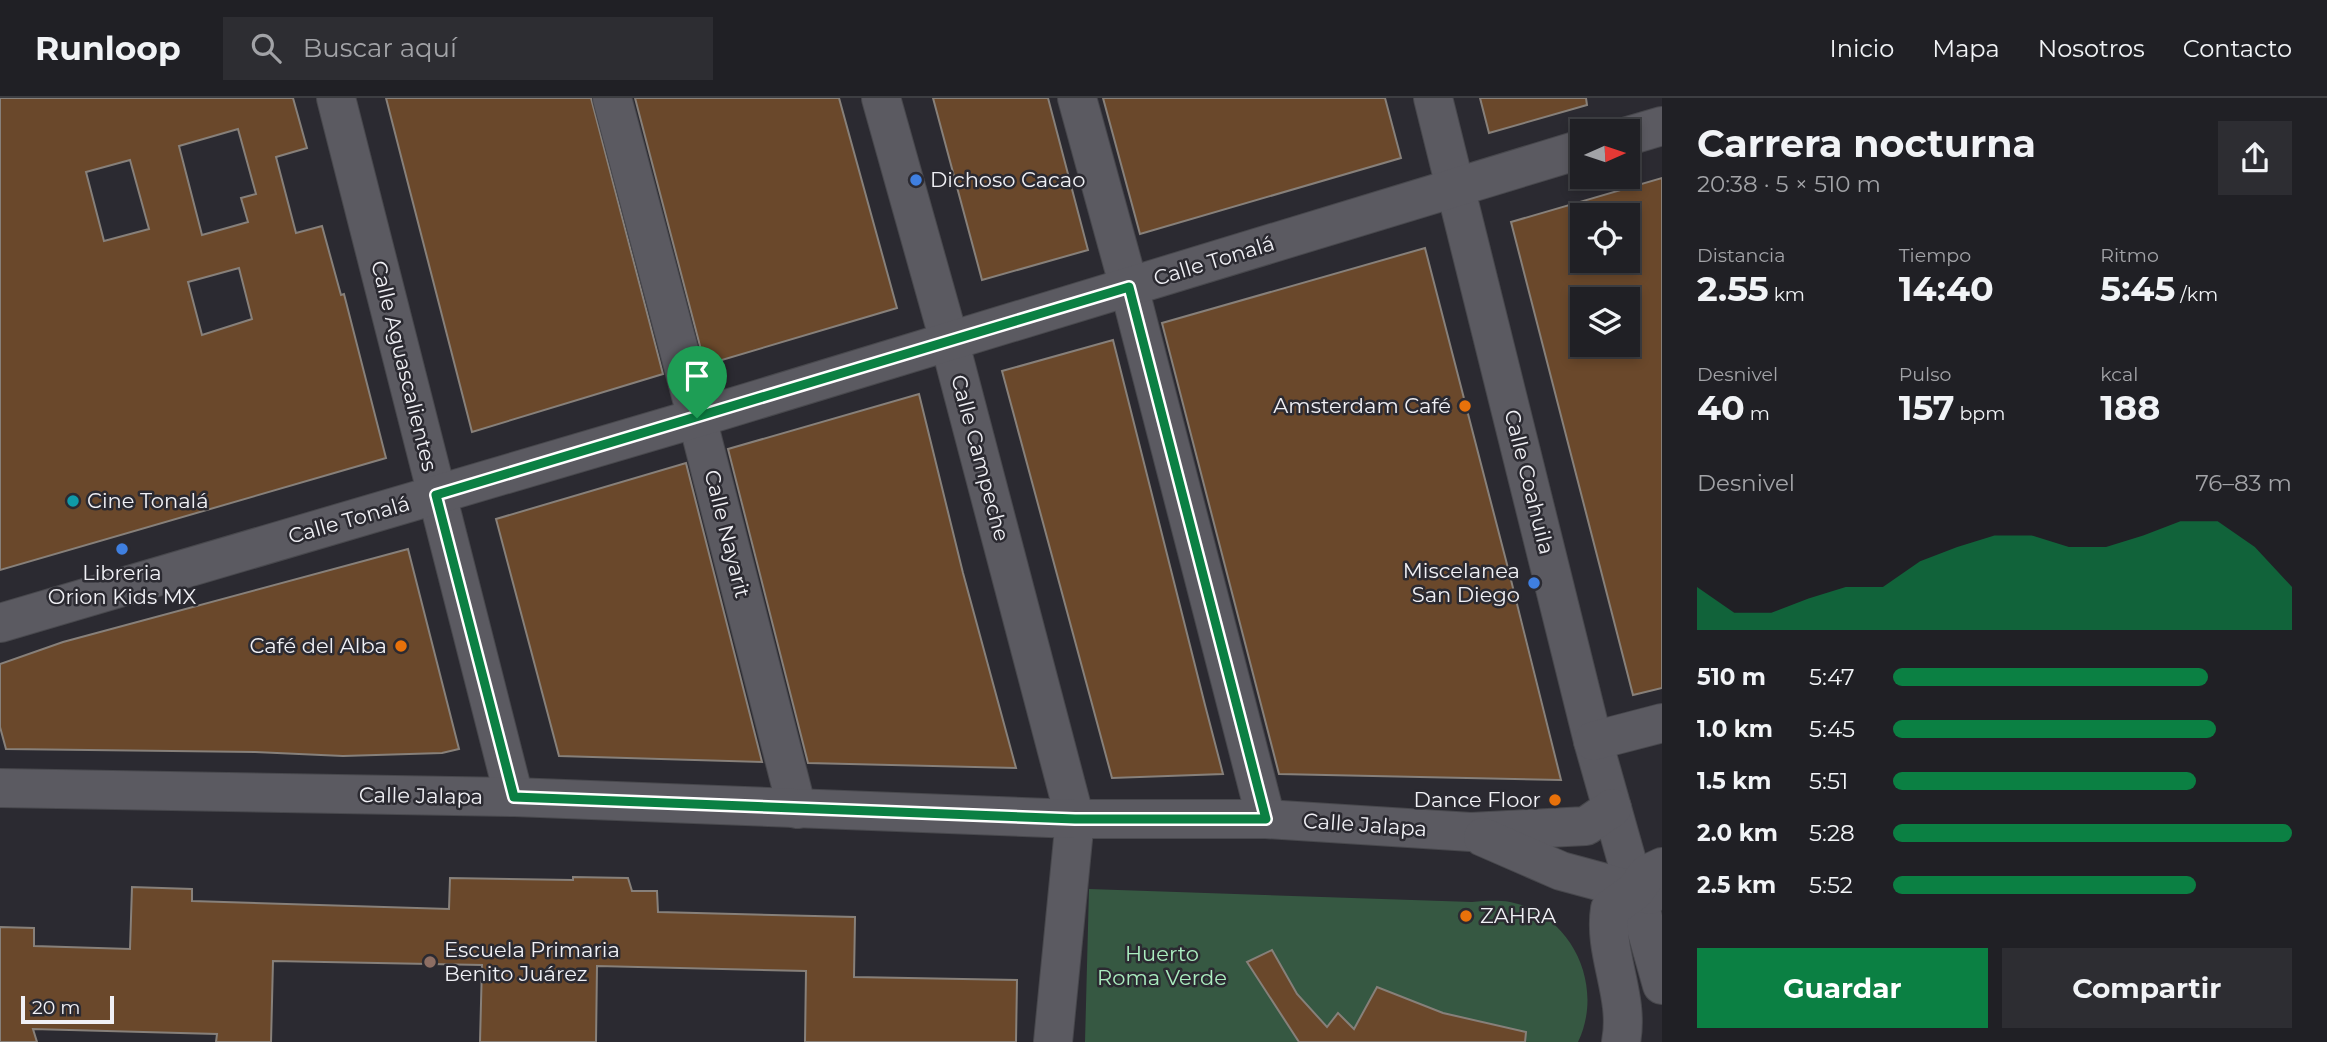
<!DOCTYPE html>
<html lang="es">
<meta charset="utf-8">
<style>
body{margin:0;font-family:Montserrat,sans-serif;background:#2d2d32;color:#f1f3f6;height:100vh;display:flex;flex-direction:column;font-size:26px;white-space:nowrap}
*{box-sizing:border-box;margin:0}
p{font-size:23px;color:#a2a3a7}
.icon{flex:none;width:38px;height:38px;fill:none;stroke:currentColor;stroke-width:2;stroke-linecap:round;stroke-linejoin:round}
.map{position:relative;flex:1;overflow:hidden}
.side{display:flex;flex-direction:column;background:#202025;width:665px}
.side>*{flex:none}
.needle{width:46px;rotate:87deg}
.buttons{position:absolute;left:1570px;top:21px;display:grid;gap:14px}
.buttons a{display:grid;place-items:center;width:70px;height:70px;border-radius:0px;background:#202025;box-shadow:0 4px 10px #0003,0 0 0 2px #3d3e42;font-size:35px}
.scale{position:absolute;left:21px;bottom:18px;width:93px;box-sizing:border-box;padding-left:7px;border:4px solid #f0f0f5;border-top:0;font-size:19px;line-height:24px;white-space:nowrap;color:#f0f0f5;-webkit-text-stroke:5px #2b2a31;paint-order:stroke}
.pin{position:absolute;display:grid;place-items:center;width:60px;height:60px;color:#fff;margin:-72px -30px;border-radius:50% 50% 50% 0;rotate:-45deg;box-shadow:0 0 7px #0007}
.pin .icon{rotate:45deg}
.round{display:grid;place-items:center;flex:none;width:74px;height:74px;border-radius:0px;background:#2d2d32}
.headline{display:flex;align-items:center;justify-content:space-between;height:119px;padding:0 35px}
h1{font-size:38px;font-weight:700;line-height:52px}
.metrics{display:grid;grid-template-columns:repeat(3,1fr);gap:10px;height:119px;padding:7px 35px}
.metrics div{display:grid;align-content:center}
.metrics b{font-size:35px;font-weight:700}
.metrics small{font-size:19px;font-weight:400}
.metrics p{font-size:19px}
.chart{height:196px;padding:14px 35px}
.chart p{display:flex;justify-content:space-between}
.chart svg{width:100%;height:126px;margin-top:7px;fill:#0b8043;opacity:.7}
.action{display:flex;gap:14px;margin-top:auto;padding:14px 35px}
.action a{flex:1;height:80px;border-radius:0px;background:#0b8043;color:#fff;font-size:28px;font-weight:700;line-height:80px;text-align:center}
.action a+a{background:#2d2d32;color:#f1f3f6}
ul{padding:0 35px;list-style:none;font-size:23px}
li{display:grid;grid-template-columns:112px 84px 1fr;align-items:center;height:52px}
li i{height:18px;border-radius:9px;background:#0b8043}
header{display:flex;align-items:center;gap:42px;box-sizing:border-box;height:98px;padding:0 35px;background:#202025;border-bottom:2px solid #3d3e42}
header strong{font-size:33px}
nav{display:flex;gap:38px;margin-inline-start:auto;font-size:24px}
.search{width:490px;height:63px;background:#2d2d32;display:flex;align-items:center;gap:18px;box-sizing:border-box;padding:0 24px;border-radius:0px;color:#a2a3a7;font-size:26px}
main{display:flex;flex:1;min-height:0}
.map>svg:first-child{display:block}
.green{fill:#365842}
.building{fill:#6a482b;stroke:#87807a;stroke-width:2;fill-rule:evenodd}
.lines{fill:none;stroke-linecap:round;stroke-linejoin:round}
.minor-casing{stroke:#48484d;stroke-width:40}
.minor{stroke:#5b5a61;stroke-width:38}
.route-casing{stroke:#fff;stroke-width:14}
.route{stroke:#0b8043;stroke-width:9}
.shop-dot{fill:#3f7fe0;stroke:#2b2a31;stroke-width:2.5}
.food-dot{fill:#e8710a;stroke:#2b2a31;stroke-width:2.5}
.culture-dot{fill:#0f9aa8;stroke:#2b2a31;stroke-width:2.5}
.education-dot{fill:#8d6e63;stroke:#2b2a31;stroke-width:2.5}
.labels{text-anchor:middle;stroke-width:5;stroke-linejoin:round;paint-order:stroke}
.poi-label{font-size:21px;fill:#f0f0f5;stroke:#2b2a31;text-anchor:start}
.street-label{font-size:21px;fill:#f0f0f5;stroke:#2b2a31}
.park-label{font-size:21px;fill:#abeec0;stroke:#2b2a31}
</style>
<header>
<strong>Runloop</strong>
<div class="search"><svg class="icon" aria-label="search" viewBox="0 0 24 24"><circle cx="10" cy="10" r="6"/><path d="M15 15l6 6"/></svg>Buscar aquí</div>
<nav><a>Inicio</a><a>Mapa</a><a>Nosotros</a><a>Contacto</a></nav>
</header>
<main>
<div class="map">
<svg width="1662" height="944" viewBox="0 0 1662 944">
<rect width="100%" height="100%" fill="#2b2a31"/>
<!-- green -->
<path class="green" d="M1089,791L1472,804C1485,803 1497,802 1510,804C1572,816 1605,888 1578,944H1085Z"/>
<!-- building -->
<g class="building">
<path d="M0,0H293L307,50L276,59L296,135L322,128L341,197L344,196L386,360L0,472ZM238,31L256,96L241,100L248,124L202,137L179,48ZM130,62L149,131L104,143L86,74ZM239,170L252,221L202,237L188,184Z"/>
<path d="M386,0H591L663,276L472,334Z"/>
<path d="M635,0H839L897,210L705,267Z"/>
<path d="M933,0H1048L1088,152L982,182Z"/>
<path d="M1103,0H1385L1401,60L1140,136Z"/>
<path d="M1480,0H1586L1587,7L1489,35Z"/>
<path d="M1662,80V590L1633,597L1511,124ZM1582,117H1628V163H1582ZM1582,201H1628V247H1582Z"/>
<path d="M1425,150L1509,474L1561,682L1279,676L1162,225Z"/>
<path d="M1113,242L1205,607L1223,676L1112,680L1002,273Z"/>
<path d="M919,296L963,475L1016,670L808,665L728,351Z"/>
<path d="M686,365L762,664L559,658L496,421Z"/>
<path d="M408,451L459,651L442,655L343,658L255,654L6,651L0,629V566L63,544Z"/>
<path d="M573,779L628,780L632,793H657L658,814L855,819L854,879L1017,882L1016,944H805L806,873L597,868L596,944H480L482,867L273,863L271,944H216L217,936L33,931L37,944H0V829L34,830V848L130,851L132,789L192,791V803L449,811L450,780L573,782Z"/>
<path d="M1272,852L1297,896L1327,929L1338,915L1354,931L1377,889L1443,915L1526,934L1525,944H1299L1247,864Z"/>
</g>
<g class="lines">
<!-- minor casing -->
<g class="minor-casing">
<g id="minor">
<path d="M336,0L514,699"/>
<path d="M612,0L697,320L797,711"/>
<path d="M881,0L949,242L1075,721L1053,944"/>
<path d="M1077,0L1129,189L1266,721"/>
<path d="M1433,0L1593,643L1662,887"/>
<path d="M1628,38L1662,28"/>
<path d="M0,525L697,320L1582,51"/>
<path d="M1593,643L1662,625"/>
<path d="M0,690L514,699L1075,721H1266L1471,734L1586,728L1612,710"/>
<path d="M1483,739L1561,773L1650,797"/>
<path d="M1621,944C1630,898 1603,855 1610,811L1635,793L1647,776L1662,769"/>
</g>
</g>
<!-- minor -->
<use href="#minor" class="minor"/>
</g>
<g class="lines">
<!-- route casing -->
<g class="route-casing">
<path id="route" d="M1129,189L1266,721H1075L514,699L436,397Z"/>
</g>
<!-- route -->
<use href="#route" class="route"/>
</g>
<!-- markers -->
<g class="shop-dot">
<circle cx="916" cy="82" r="7"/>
<circle cx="122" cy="451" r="7"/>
<circle cx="1534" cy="485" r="7"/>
</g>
<g class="food-dot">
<circle cx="1465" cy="308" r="7"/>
<circle cx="401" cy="548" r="7"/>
<circle cx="1555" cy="702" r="7"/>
<circle cx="1466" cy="818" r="7"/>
</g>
<circle class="culture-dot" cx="73" cy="403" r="7"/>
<circle class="education-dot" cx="430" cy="864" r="7"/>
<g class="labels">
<!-- poi labels -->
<g class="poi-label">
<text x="930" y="89">Dichoso Cacao</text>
<text x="1451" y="315" text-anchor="end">Amsterdam Café</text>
<text x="87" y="410">Cine Tonalá</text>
<text x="1520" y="480" text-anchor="end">Miscelanea<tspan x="1520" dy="24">San Diego</tspan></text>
<text x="122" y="482" text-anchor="middle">Libreria<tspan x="122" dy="24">Orion Kids MX</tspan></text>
<text x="387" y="555" text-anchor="end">Café del Alba</text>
<text x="1541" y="709" text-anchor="end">Dance Floor</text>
<text x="1480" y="825">ZAHRA</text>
<text x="444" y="859">Escuela Primaria<tspan x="444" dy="24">Benito Juárez</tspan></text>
</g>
<!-- street labels -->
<g class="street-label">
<text transform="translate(1214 163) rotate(-17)" y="7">Calle Tonalá</text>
<text transform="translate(404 268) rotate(76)" y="7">Calle Aguascalientes</text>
<text transform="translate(980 360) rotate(75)" y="7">Calle Campeche</text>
<text transform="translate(1529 384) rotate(76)" y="7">Calle Coahuila</text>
<text transform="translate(349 422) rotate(-16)" y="7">Calle Tonalá</text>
<text transform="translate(727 436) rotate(76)" y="7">Calle Nayarit</text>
<text transform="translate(421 698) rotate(1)" y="7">Calle Jalapa</text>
<text transform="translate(1365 727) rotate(4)" y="7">Calle Jalapa</text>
</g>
<!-- park labels -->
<g class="park-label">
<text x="1162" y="863">Huerto<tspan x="1162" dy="24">Roma Verde</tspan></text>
</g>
</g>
</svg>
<div class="buttons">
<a><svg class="needle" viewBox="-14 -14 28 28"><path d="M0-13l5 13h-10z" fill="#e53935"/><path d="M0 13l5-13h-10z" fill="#a2a3a7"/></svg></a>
<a><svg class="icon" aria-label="locate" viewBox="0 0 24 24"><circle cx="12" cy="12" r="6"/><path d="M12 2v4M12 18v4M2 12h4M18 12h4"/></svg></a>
<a><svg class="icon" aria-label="layers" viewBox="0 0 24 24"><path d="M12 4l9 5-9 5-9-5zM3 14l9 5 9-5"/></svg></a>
</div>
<div class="scale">20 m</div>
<div class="pin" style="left:697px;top:320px;background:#1e9e55"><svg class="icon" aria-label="arrive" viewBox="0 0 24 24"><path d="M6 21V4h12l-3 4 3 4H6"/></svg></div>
</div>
<section class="side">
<div class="headline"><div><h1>Carrera nocturna</h1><p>20:38 · 5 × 510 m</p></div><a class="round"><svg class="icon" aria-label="share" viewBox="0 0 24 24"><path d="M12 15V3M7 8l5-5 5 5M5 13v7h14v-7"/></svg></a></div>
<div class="metrics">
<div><p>Distancia</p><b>2.55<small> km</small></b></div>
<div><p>Tiempo</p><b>14:40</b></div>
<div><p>Ritmo</p><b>5:45<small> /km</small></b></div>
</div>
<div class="metrics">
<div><p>Desnivel</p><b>40<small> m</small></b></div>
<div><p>Pulso</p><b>157<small> bpm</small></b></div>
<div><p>kcal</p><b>188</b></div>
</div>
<div class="chart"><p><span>Desnivel</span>76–83 m</p>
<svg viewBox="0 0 160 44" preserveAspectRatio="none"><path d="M0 44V29L10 38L20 38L30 33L40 29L50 29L60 20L70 15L80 11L90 11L100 15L110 15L120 11L130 6L140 6L150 15L160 29V44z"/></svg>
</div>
<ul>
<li><b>510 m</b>5:47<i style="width:79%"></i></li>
<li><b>1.0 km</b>5:45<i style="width:81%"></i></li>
<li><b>1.5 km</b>5:51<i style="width:76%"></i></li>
<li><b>2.0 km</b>5:28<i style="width:100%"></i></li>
<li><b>2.5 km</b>5:52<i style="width:76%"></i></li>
</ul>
<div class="action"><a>Guardar</a><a>Compartir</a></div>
</section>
</main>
